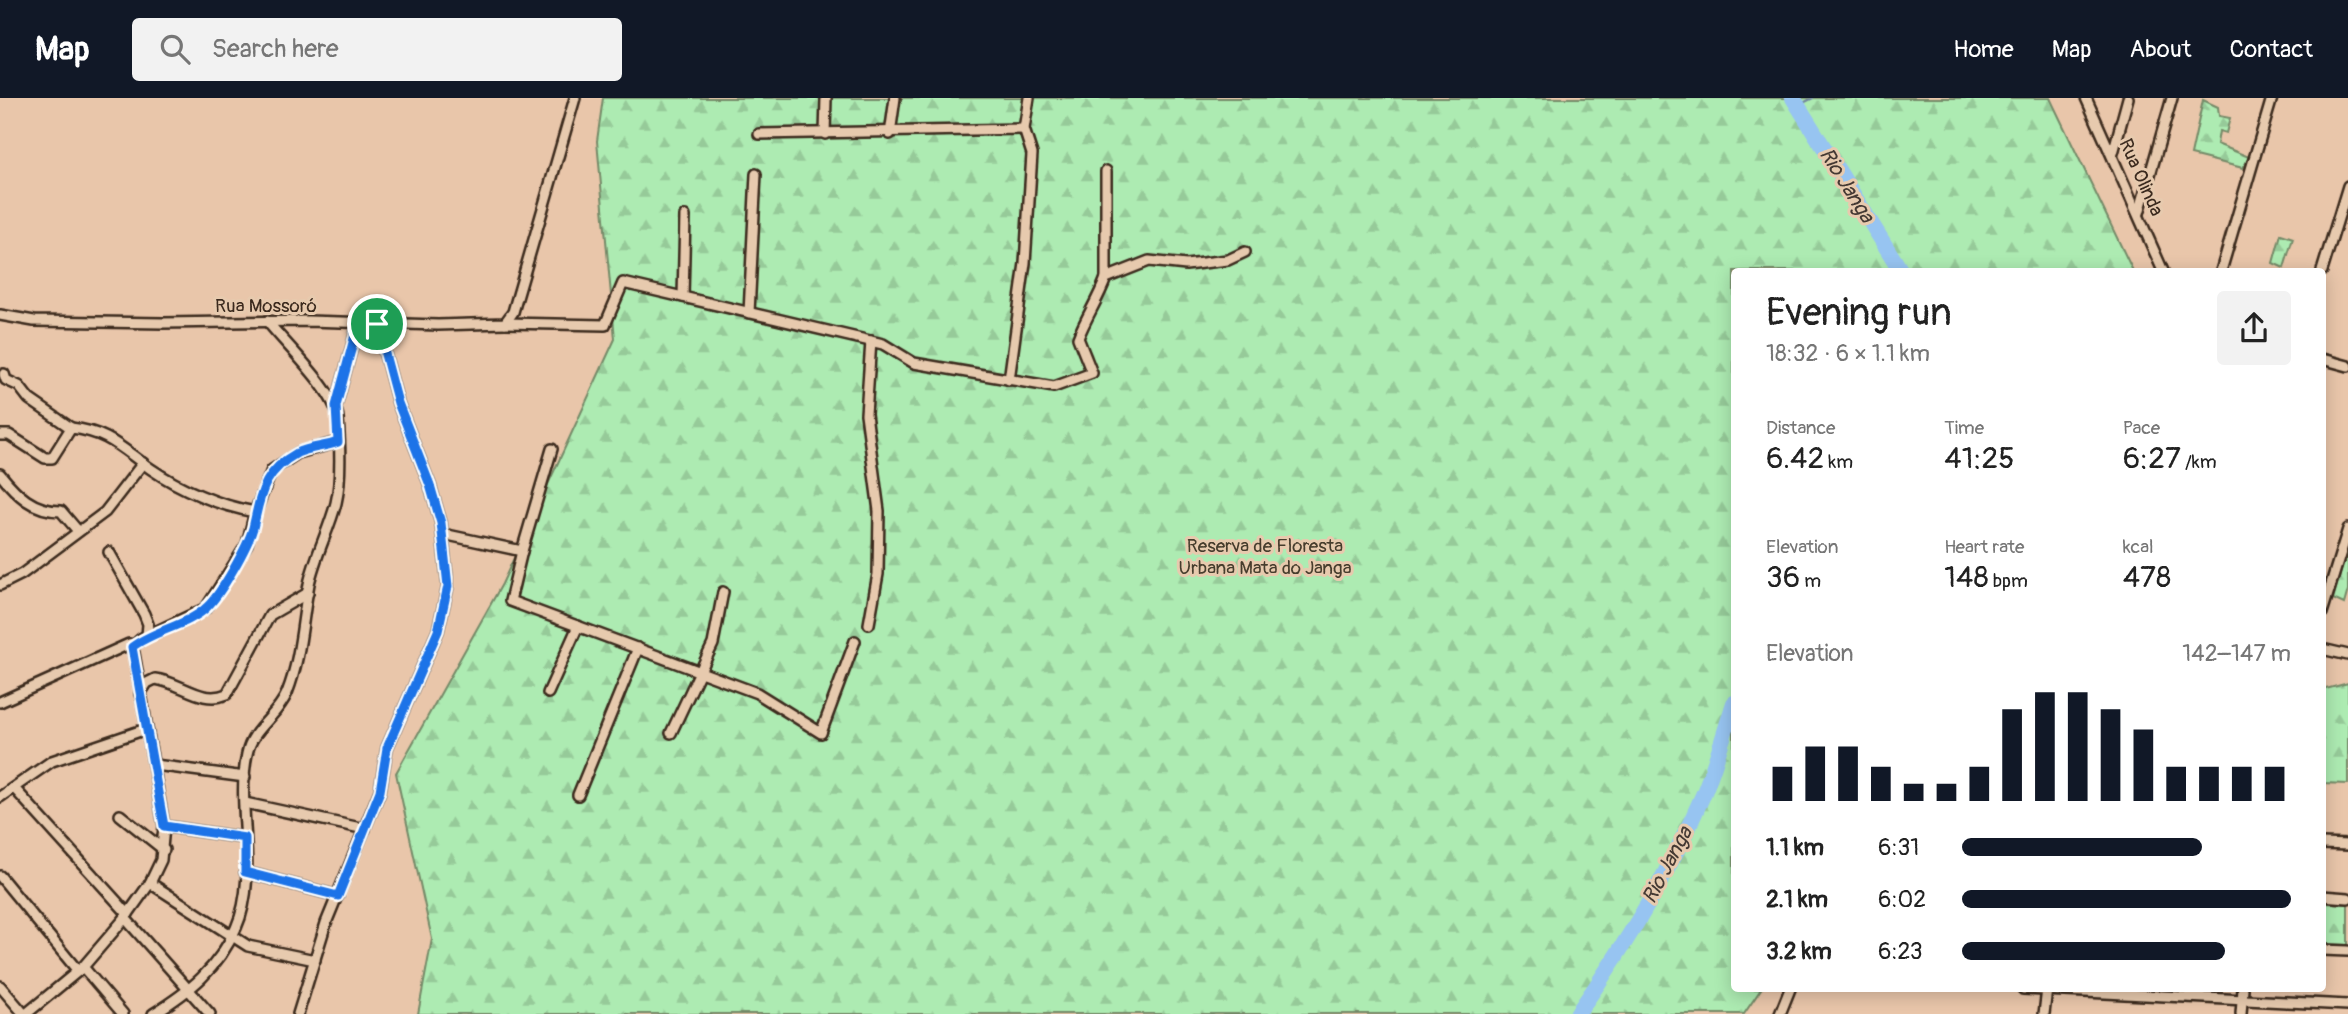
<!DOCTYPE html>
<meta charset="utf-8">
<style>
body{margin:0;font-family:Pangolin,sans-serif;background:#f2f2f2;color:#222;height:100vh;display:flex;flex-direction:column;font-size:26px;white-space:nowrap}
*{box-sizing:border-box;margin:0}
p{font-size:23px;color:#767676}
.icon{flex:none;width:38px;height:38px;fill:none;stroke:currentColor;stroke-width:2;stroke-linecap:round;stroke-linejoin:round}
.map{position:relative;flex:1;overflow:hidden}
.sheet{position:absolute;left:1731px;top:170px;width:595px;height:724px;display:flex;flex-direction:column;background:#fff;border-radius:7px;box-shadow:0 4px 18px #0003}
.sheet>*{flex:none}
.pin{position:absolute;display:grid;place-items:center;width:60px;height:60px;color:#fff;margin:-30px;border:4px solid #fff;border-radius:50%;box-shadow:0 2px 7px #0007}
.round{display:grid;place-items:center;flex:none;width:74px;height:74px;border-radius:7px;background:#f2f2f2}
.head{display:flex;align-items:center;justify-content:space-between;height:119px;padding:0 35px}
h1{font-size:38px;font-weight:600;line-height:52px}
.figures{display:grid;grid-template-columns:repeat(3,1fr);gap:10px;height:119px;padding:7px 35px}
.figures div{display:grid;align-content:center}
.figures b{font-size:30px;font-weight:600}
.figures small{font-size:19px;font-weight:400}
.figures p{font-size:19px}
.chart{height:196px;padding:14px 35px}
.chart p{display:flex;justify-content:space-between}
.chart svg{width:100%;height:126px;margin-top:7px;stroke:#111827;stroke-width:6}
ul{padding:0 35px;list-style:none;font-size:23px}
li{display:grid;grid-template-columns:112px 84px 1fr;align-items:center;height:52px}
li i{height:18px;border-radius:9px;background:#111827}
header{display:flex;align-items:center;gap:42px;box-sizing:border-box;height:98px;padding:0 35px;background:#111827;color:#fff}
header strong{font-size:33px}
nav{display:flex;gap:38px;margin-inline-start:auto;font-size:24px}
.search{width:490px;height:63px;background:#f2f2f2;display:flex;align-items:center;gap:18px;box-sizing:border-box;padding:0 24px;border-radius:7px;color:#767676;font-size:26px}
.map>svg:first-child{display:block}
.forest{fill:url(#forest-firs);stroke:#748a68;stroke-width:2}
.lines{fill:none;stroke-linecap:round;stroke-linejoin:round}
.stream{stroke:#72869d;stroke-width:2.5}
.river{stroke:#97c4f1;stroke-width:16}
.street-casing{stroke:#3b2a1e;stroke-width:14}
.street{stroke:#e7caae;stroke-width:9}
.route-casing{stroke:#fff;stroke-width:14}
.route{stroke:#1a73e8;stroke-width:9}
.labels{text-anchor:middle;stroke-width:6;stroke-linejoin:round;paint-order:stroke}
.street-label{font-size:19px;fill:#3b2a1e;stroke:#e7caae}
.park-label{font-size:19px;fill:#463d2d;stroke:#e7caae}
.water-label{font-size:21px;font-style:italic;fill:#443933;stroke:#e7caae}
</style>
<header>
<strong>Map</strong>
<div class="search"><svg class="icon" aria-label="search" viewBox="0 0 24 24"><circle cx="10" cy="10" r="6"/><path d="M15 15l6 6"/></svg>Search here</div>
<nav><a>Home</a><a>Map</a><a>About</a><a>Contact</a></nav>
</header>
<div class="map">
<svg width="2348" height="916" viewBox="0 0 2348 916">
<defs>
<pattern id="forest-firs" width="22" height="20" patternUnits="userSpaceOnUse" patternTransform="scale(1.75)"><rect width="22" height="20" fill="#adebb2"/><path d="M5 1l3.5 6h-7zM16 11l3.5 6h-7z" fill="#96ca99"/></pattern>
</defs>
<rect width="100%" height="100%" fill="#e9c6aa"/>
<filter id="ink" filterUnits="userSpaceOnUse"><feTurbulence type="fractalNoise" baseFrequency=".0143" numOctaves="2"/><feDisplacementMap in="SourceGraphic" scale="14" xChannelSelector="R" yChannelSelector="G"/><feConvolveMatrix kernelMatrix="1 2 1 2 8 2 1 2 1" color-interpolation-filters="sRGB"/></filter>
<g filter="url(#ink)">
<!-- forest -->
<g class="forest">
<path d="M603,0H2050L2133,173H1734V891H1761L1744,916H418L432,841L396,675L502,486L615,241L597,43Z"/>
<path d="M2203,2L2218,9L2219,18L2230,20L2226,35L2219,33L2217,46L2249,59L2243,70L2191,57Z"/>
<path d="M2281,136L2293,140L2284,170L2273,165Z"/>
<path d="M2348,448V492L2344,506L2333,501Z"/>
<path d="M2348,585V686L2322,685V592Z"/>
<path d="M2322,805L2348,806V847L2322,846Z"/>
</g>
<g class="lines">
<!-- stream -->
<path class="stream" d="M1797,8L1813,0"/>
<!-- river -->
<g class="river">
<path d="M1793,0L1901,173"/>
<path d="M1577,916C1626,847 1669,775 1703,697C1715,668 1724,636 1734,605"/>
</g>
<!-- street casing -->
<g class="street-casing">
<g id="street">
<path d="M2086,0L2163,173"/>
<path d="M759,36L1024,31"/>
<path d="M825,36L826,0"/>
<path d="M890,36L895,0"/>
<path d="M2113,55L2128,0"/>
<path d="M1106,73V180"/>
<path d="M2139,115L2172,0"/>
<path d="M2221,173L2272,0"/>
<path d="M2322,173L2348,88"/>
<path d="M683,199L685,118"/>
<path d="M749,215L756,76"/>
<path d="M0,217L34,223L163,225L308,223L438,227L505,225L513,214L575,0"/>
<path d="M505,225L605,227L623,185L883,246L914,265L1054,289L1092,275L1078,240C1086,219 1098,202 1106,180L1149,163L1186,167L1228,162L1245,154"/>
<path d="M2322,261L2348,268"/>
<path d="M4,276L6,282L19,288L29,301L71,330"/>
<path d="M1009,282L1025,165L1032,56L1024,31L1029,0"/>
<path d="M336,308L358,226"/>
<path d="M0,337H9L45,360H52L71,330C109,334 122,351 151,371C180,391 220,408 255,414"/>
<path d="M0,376C17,397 33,413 61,413L78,433"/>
<path d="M443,436L522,453L510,503L757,595L821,635L855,543"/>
<path d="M522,453L552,351"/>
<path d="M109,454L144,516L148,526L147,538"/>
<path d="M0,487L22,476L105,414L143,365"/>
<path d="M2322,515L2348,431"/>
<path d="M869,526L878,476L879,413L866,316L871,243"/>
<path d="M132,549L142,540L206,510L247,446L255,414L272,372L298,355L338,344"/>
<path d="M2322,551L2348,557"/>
<path d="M548,595L578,528"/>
<path d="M140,596L147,585L155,581C181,584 201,607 227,596L270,517L308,495"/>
<path d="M0,604L129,546L134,555L164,728L161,762L150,785L125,820L83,869L26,916"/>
<path d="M671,635L713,546L723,494"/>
<path d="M155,667L245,679"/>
<path d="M14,690L128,816"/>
<path d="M578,697L638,550"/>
<path d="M0,699L52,663L146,631"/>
<path d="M245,705L365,731"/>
<path d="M120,717L164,752"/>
<path d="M164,728L245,740"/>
<path d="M2322,746L2348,747"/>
<path d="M245,774L338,798"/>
<path d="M0,778L78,873"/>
<path d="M150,785L248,848L315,862"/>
<path d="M2322,798L2348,800"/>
<path d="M125,820L210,916"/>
<path d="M2322,852L2348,853"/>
<path d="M83,869L123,916"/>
<path d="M0,888L24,916"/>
<path d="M2023,891L2348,907"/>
<path d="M153,916C190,893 218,871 236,830C260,776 235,712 247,656C252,630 277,619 287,595C301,560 302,522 309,486C315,458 329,432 336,405C342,380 340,346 338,320C336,294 285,246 267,223"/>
<path d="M298,916L326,825L380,693L387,650L438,533L448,488L441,425L430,387L398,305L377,226"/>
<path d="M1780,916L1790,891"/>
<path d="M2044,916L2047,891"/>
<path d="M2241,916L2243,891"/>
</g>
</g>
<!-- street -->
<use href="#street" class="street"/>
</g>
</g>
<g class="lines" filter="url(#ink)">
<!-- route casing -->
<g class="route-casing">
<path id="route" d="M358,226H377L398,305L430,387L441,425L448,488L438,533L387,650L380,693L338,798L245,774V740L164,728L132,549C154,532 189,527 207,509C221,496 248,448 253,430C261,395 263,374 297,355C309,349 325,349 338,344L336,308Z"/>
</g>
<!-- route -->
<use href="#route" class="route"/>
</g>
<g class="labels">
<!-- street labels -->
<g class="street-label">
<text transform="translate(2142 79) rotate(66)" y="7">Rua Olinda</text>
<text x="266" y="214">Rua Mossoró</text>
</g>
<!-- park labels -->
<g class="park-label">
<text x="1265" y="454">Reserva de Floresta<tspan x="1265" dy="22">Urbana Mata do Janga</tspan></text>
</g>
<!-- water labels -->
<g class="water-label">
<text transform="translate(1847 87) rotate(58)" y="7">Rio Janga</text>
<text transform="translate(1667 767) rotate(-62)" y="7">Rio Janga</text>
</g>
</g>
</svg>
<div class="pin" style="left:377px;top:226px;background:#1e9e55"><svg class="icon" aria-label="arrive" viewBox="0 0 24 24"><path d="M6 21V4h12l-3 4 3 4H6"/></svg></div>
<section class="sheet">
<div class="head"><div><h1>Evening run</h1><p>18:32 · 6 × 1.1 km</p></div><a class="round"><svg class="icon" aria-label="share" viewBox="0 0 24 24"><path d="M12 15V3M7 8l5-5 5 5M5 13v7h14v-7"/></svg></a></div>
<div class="figures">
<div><p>Distance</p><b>6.42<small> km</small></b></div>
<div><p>Time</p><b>41:25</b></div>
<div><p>Pace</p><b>6:27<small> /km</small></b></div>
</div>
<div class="figures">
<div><p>Elevation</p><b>36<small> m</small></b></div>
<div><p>Heart rate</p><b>148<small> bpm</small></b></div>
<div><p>kcal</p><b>478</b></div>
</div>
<div class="chart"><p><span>Elevation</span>142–147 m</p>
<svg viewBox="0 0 160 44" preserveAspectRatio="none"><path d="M5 44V32M15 44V25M25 44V25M35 44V32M45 44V38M55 44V38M65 44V32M75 44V12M85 44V6M95 44V6M105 44V12M115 44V19M125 44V32M135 44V32M145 44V32M155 44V32"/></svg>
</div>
<ul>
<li><b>1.1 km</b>6:31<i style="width:73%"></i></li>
<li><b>2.1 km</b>6:02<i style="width:100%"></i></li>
<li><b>3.2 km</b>6:23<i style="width:80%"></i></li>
</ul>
</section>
</div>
